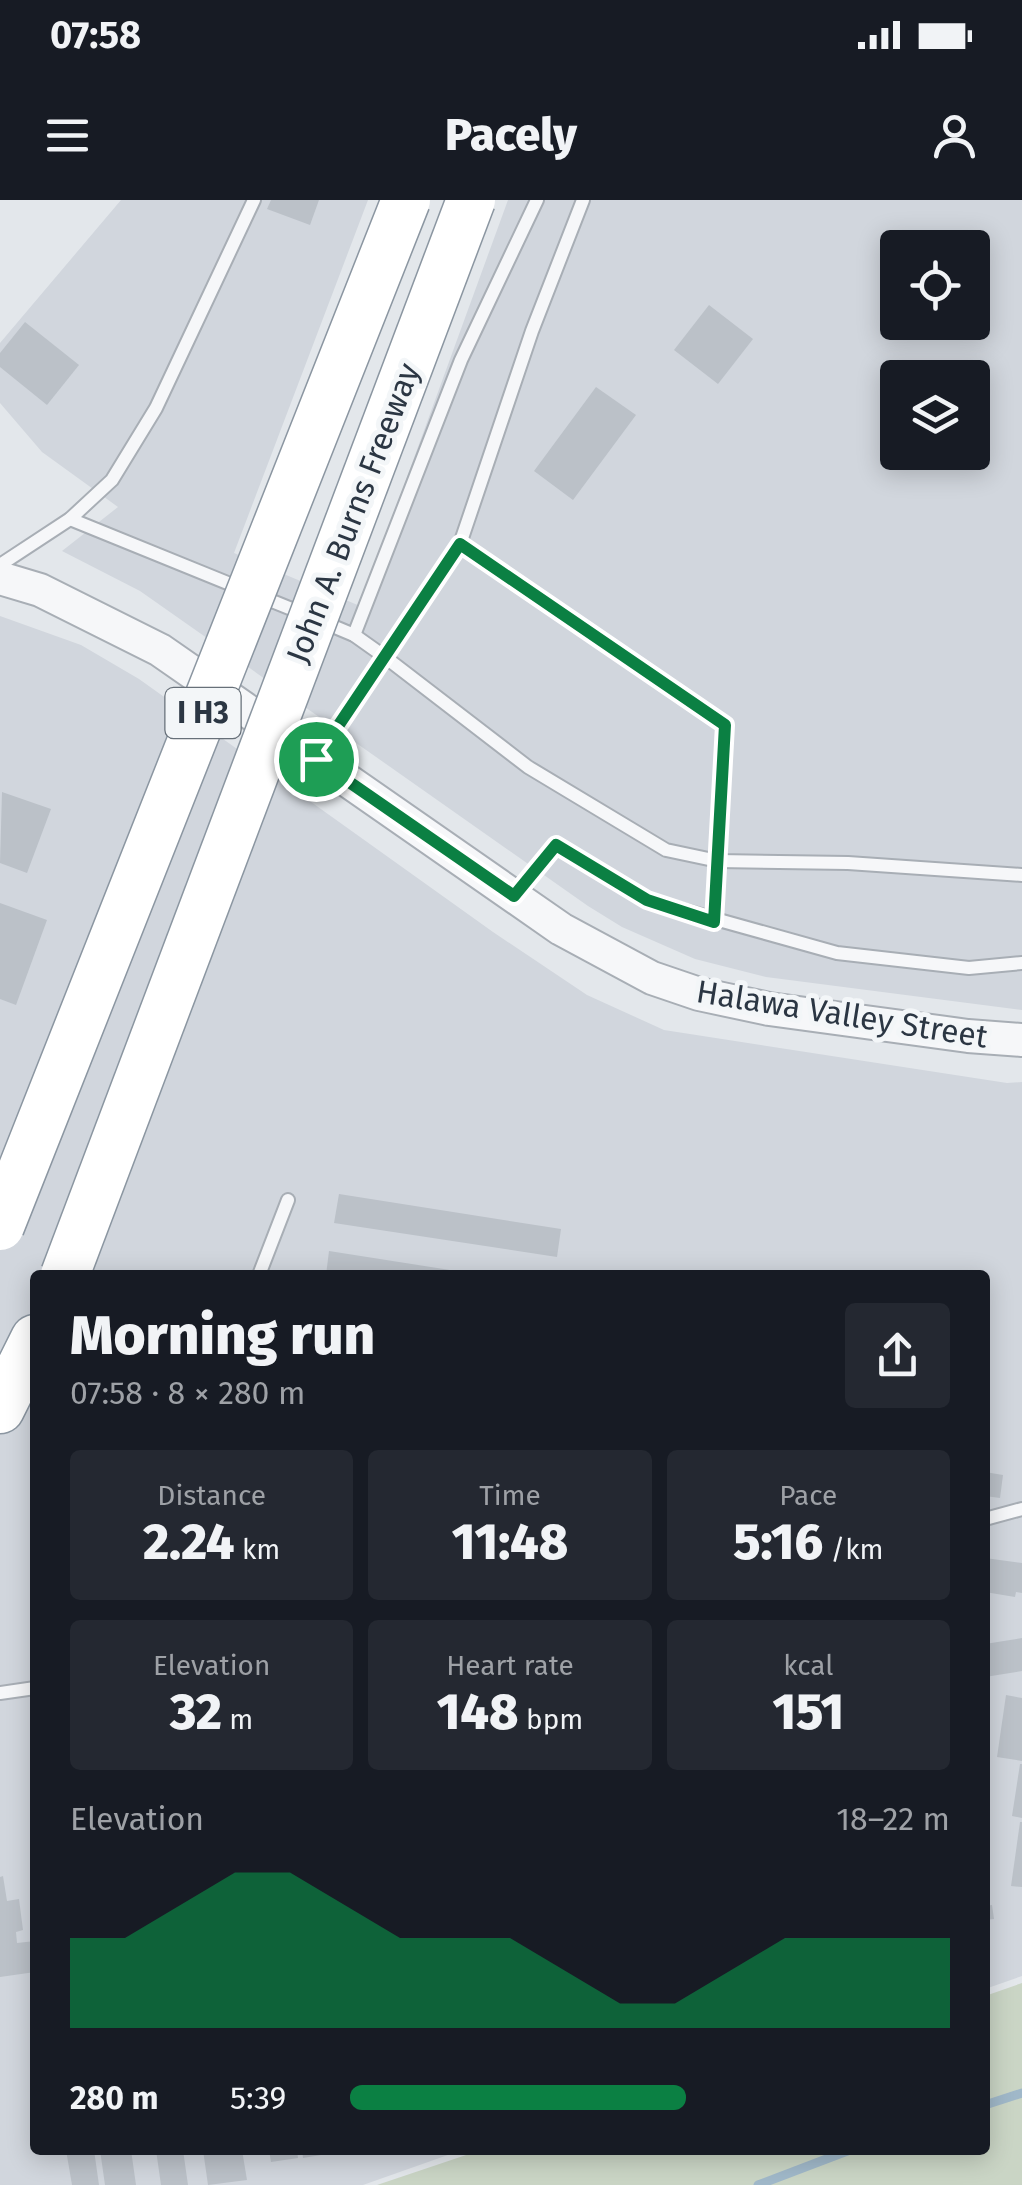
<!DOCTYPE html>
<meta charset="utf-8">
<style>
body{margin:0;font-family:"Fira Sans",sans-serif;background:#242831;color:#f1f3f6;height:100vh;display:flex;flex-direction:column;font-size:38px;white-space:nowrap}
*{box-sizing:border-box;margin:0}
p{font-size:32px;color:#9ea1a6}
.icon{flex:none;width:55px;height:55px;fill:none;stroke:currentColor;stroke-width:2;stroke-linecap:round;stroke-linejoin:round}
.map{position:relative;flex:1;overflow:hidden}
.side{position:absolute;left:30px;top:1070px;width:960px;height:885px;display:flex;flex-direction:column;background:#171b24;border-radius:10px;box-shadow:0 5px 25px #0003}
.side>*{flex:none}
.buttons{position:absolute;left:880px;top:30px;display:grid;gap:20px}
.buttons a{display:grid;place-items:center;width:110px;height:110px;border-radius:10px;background:#171b24;box-shadow:0 5px 25px #0003;font-size:50px}
.pin{position:absolute;display:grid;place-items:center;width:85px;height:85px;color:#fff;margin:-42px;border:5px solid #fff;border-radius:50%;box-shadow:0 2px 10px #0007}
.round{display:grid;place-items:center;flex:none;width:105px;height:105px;border-radius:10px;background:#242831}
.head{display:flex;align-items:center;justify-content:space-between;height:170px;padding:0 40px}
h1{font-size:55px;font-weight:800;line-height:75px}
.figures{display:grid;grid-template-columns:repeat(3,1fr);gap:15px;height:170px;padding:10px 40px}
.figures div{display:grid;align-content:center;border-radius:10px;background:#242831;text-align:center}
.figures b{font-size:50px;font-weight:800}
.figures small{font-size:28px;font-weight:400}
.figures p{font-size:28px}
.chart{height:280px;padding:20px 40px}
.chart p{display:flex;justify-content:space-between}
.chart svg{width:100%;height:180px;margin-top:10px;fill:#0b8043;opacity:.7}
ul{padding:0 40px;list-style:none;font-size:32px}
li{display:grid;grid-template-columns:160px 120px 1fr;align-items:center;height:75px}
li i{height:25px;border-radius:12px;background:#0b8043}
.status{display:flex;justify-content:space-between;align-items:center;height:70px;padding:0 50px;background:#171b24;direction:ltr}
.status svg{height:28px;fill:currentColor}
header{display:flex;justify-content:space-between;align-items:center;height:130px;padding:0 40px;background:#171b24;font-size:45px;font-weight:800}
.map>svg:first-child{display:block}
.built{fill:#d1d6dd;fill-rule:evenodd}
.green{fill:#cad5c5}
.lines{fill:none;stroke-linecap:round;stroke-linejoin:round}
.stream{stroke:#a0b8c9;stroke-width:9}
.building{fill:#bbc1c8}
.service-casing{stroke:#a8aeb5;stroke-width:16}
.tertiary-casing{stroke:#a8aeb5;stroke-width:36}
.motorway-casing{stroke:#8b96a1;stroke-width:51}
.service{stroke:#f6f7f9;stroke-width:12}
.tertiary{stroke:#f6f7f9;stroke-width:32}
.motorway{stroke:#fff;stroke-width:48}
.motorway-bridge-casing{stroke:#8b96a1;stroke-width:51;stroke-linecap:butt}
.motorway-bridge{stroke:#fff;stroke-width:48}
.route-casing{stroke:#fff;stroke-width:20}
.route{stroke:#0b8043;stroke-width:12}
.labels{text-anchor:middle;stroke-width:10;stroke-linejoin:round;paint-order:stroke}
.shield{fill:#f3f6f8;stroke:#677079;stroke-width:2.5}
.shield-label{font-size:30px;font-weight:bold;fill:#2b3643}
.street-label{font-size:32px;fill:#2b3643;stroke:#f3f6f8}
</style>
<div class="status"><b>07:58</b><svg viewBox="0 0 49 12"><path d="M0 12V9h3v3zM5 12V6h3v6zM10 12V3h3v9zM15 12V0h3v12zM26 1h20v11H26zM47 4h2v5h-2z"/></svg></div>
<header><svg class="icon" aria-label="menu" viewBox="0 0 24 24"><path d="M4 6h16M4 12h16M4 18h16"/></svg>Pacely<svg class="icon" aria-label="person" viewBox="0 0 24 24"><circle cx="12" cy="8" r="4"/><path d="M4 21q1-7 8-7t8 7"/></svg></header>
<div class="map">
<svg width="1022" height="1985" viewBox="0 0 1022 1985">
<rect width="100%" height="100%" fill="#e3e7eb"/>
<!-- built -->
<g class="built">
<path d="M121,0H368L234,353L360,406L508,0H1022V810L766,777L695,759L622,727L588,706L140,391L62,351L118,307L42,252L0,203V143ZM898,48H972V122H898ZM898,178H972V252H898Z"/>
<path d="M0,416L81,445L139,479L493,732L587,795L664,830L1007,883L1022,882V1776L985,1789V1075H35V1950H462L363,1985H0Z"/>
</g>
<!-- green -->
<path class="green" d="M1022,1783V1985H377L481,1950H985V1796Z"/>
<g class="lines">
<!-- stream -->
<g class="stream">
<path d="M985,1905L1022,1893"/>
<path d="M758,1985L850,1950"/>
</g>
</g>
<!-- building -->
<g class="building">
<path d="M271,0H319L310,25L267,9Z"/>
<path d="M709,105L753,139L718,184L674,150Z"/>
<path d="M25,122L79,165L47,205L0,167V153Z"/>
<path d="M596,187L636,215L573,300L534,271Z"/>
<path d="M2,592L51,609L27,673L0,663Z"/>
<path d="M0,703L47,720L16,805L0,799Z"/>
<path d="M339,994L561,1029L557,1057L334,1023Z"/>
<path d="M329,1051L469,1073V1075H326Z"/>
<path d="M985,1272L1003,1275L1000,1298L985,1296Z"/>
<path d="M985,1358L1022,1363V1393L1016,1392L1015,1397L985,1392Z"/>
<path d="M1022,1438V1471L985,1477V1444Z"/>
<path d="M1006,1495L1022,1498V1561L997,1557Z"/>
<path d="M1020,1564H1022V1618L1012,1616Z"/>
<path d="M1020,1622H1022V1687L1011,1686Z"/>
<path d="M3,1676L7,1701L19,1699L23,1730L16,1732L17,1743L35,1741V1772L0,1777V1677Z"/>
<path d="M992,1705L994,1719L985,1720V1706Z"/>
<path d="M66,1950H94L99,1985H72Z"/>
<path d="M100,1950H131L136,1985H105Z"/>
<path d="M156,1950H183L188,1985H161Z"/>
<path d="M203,1950H242L247,1980L208,1985Z"/>
<path d="M269,1950H297L298,1958L271,1962Z"/>
<path d="M302,1950H339V1952L303,1958Z"/>
</g>
<g class="lines">
<!-- service casing -->
<g class="service-casing">
<g id="service">
<path d="M583,0L532,131L460,344L385,457L528,567L666,650L718,661L848,663L1022,675"/>
<path d="M70,319L304,414"/>
<path d="M460,344L725,525L714,722"/>
<path d="M0,365L70,319L112,280L156,208L254,0"/>
<path d="M354,435L461,160L537,0"/>
<path d="M316,559L385,457L354,435L323,422"/>
<path d="M515,694L556,645L647,700L837,753L969,768L1022,763"/>
<path d="M259,1075L288,1000"/>
<path d="M985,1319L1022,1309"/>
<path d="M0,1493L35,1488"/>
</g>
</g>
<!-- tertiary casing -->
<g class="tertiary-casing">
<path id="tertiary" d="M0,378L40,390L160,450L561,729L652,778L699,794L769,809L968,836L1022,840"/>
</g>
<!-- motorway casing -->
<g class="motorway-casing">
<path id="motorway" d="M0,1209L35,1139"/>
</g>
<!-- service -->
<use href="#service" class="service"/>
<!-- tertiary -->
<use href="#tertiary" class="tertiary"/>
<!-- motorway -->
<use href="#motorway" class="motorway"/>
<!-- motorway-bridge casing -->
<g class="motorway-bridge-casing">
<g id="motorway-bridge">
<path d="M0,1026L406,0"/>
<path d="M65,1075L471,0"/>
</g>
</g>
<!-- motorway-bridge -->
<use href="#motorway-bridge" class="motorway-bridge"/>
</g>
<g class="lines">
<!-- route casing -->
<g class="route-casing">
<path id="route" d="M460,344L725,525L714,722L647,700L556,645L514,696L316,559Z"/>
</g>
<!-- route -->
<use href="#route" class="route"/>
</g>
<g class="labels">
<!-- shield labels -->
<rect class="shield" x="165.5" y="488" width="75" height="50" rx="8"/>
<g class="shield-label">
<text x="203" y="523">I H3</text>
</g>
<!-- street labels -->
<g class="street-label">
<text transform="translate(353 313) rotate(-69)" y="11">John A. Burns Freeway</text>
<text transform="translate(842 814) rotate(9)" y="11">Halawa Valley Street</text>
</g>
</g>
</svg>
<div class="buttons">
<a><svg class="icon" aria-label="locate" viewBox="0 0 24 24"><circle cx="12" cy="12" r="6"/><path d="M12 2v4M12 18v4M2 12h4M18 12h4"/></svg></a>
<a><svg class="icon" aria-label="layers" viewBox="0 0 24 24"><path d="M12 4l9 5-9 5-9-5zM3 14l9 5 9-5"/></svg></a>
</div>
<div class="pin" style="left:316px;top:559px;background:#1e9e55"><svg class="icon" aria-label="arrive" viewBox="0 0 24 24"><path d="M6 21V4h12l-3 4 3 4H6"/></svg></div>
<section class="side">
<div class="head"><div><h1>Morning run</h1><p>07:58 · 8 × 280 m</p></div><a class="round"><svg class="icon" aria-label="share" viewBox="0 0 24 24"><path d="M12 15V3M7 8l5-5 5 5M5 13v7h14v-7"/></svg></a></div>
<div class="figures">
<div><p>Distance</p><b>2.24<small> km</small></b></div>
<div><p>Time</p><b>11:48</b></div>
<div><p>Pace</p><b>5:16<small> /km</small></b></div>
</div>
<div class="figures">
<div><p>Elevation</p><b>32<small> m</small></b></div>
<div><p>Heart rate</p><b>148<small> bpm</small></b></div>
<div><p>kcal</p><b>151</b></div>
</div>
<div class="chart"><p><span>Elevation</span>18–22 m</p>
<svg viewBox="0 0 160 44" preserveAspectRatio="none"><path d="M0 44V22L10 22L20 14L30 6L40 6L50 14L60 22L70 22L80 22L90 30L100 38L110 38L120 30L130 22L140 22L150 22L160 22V44z"/></svg>
</div>
<ul>
<li><b>280 m</b>5:39<i style="width:56%"></i></li>
</ul>
</section>
</div>
